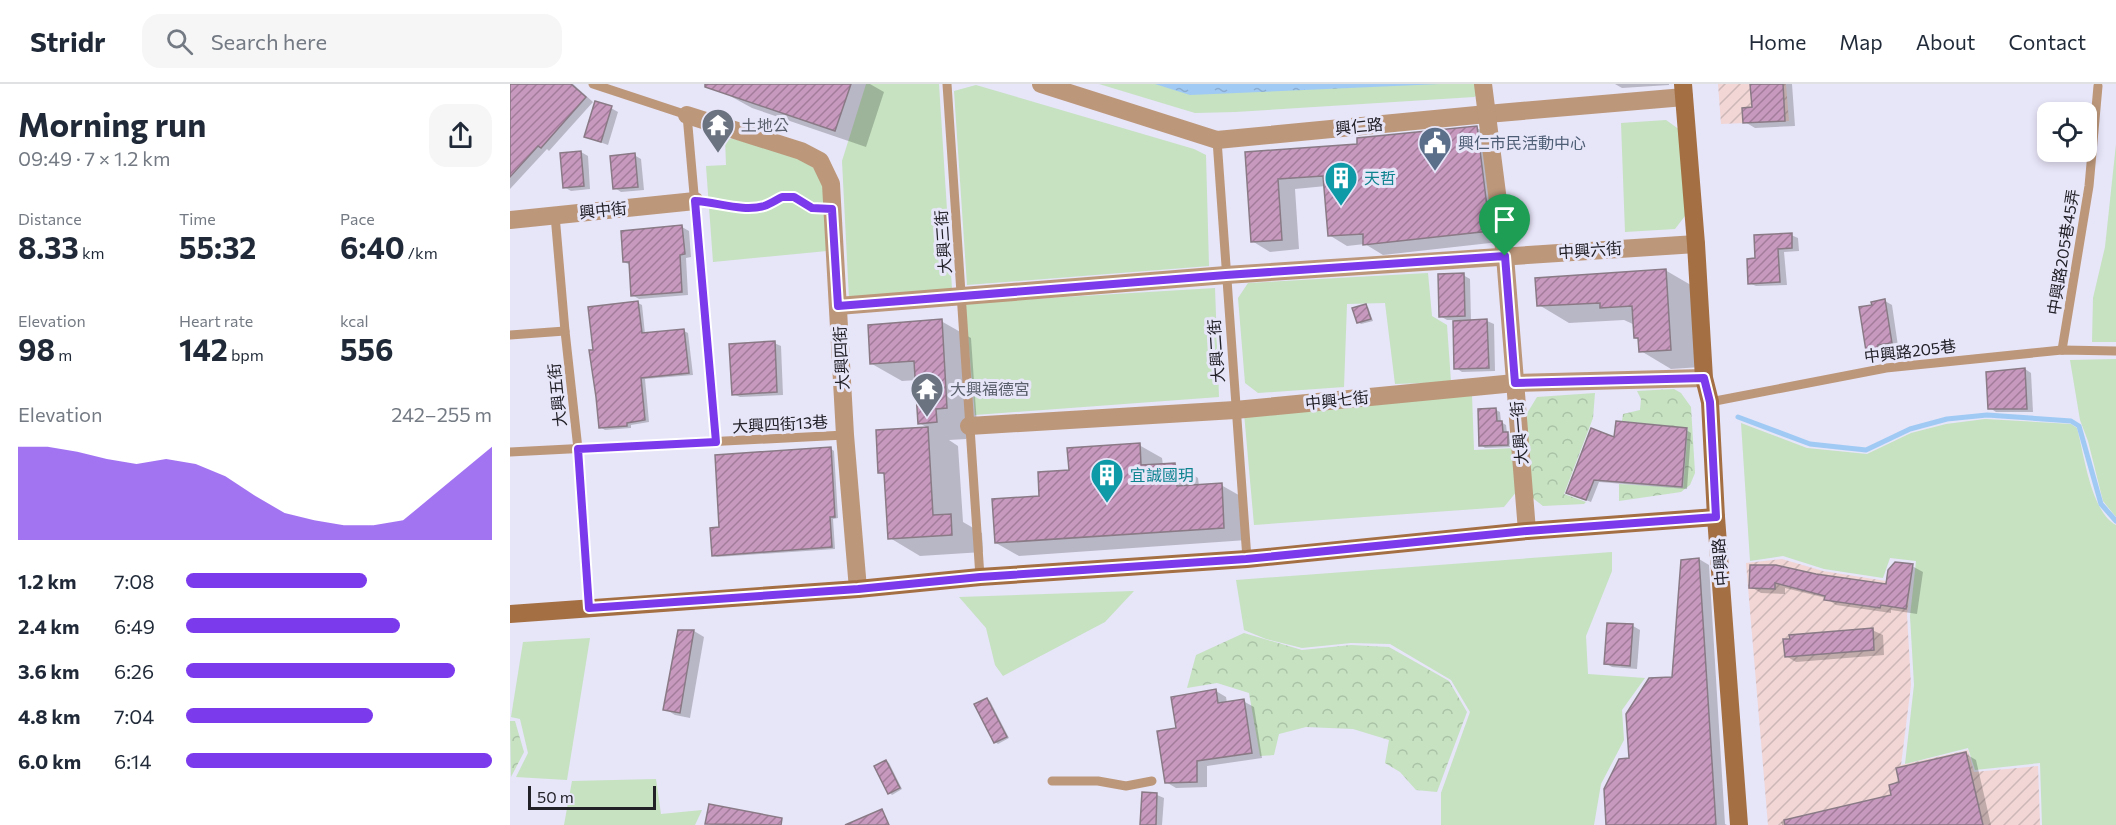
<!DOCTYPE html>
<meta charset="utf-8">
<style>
body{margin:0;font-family:Commissioner,"Noto Sans TC",sans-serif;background:#f6f6f7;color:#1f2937;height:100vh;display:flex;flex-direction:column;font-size:22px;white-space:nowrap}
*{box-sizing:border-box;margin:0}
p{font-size:20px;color:#747a83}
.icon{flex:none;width:33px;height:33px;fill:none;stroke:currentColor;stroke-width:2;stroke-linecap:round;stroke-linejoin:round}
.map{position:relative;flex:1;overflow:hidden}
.sheet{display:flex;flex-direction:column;background:#fff;width:510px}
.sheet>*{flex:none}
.buttons{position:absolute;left:1527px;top:18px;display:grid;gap:12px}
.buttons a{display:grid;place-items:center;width:60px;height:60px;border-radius:12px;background:#fff;box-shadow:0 3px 9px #0003;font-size:30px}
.scale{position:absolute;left:18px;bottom:15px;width:128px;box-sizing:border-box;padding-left:6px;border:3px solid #222128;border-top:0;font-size:16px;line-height:21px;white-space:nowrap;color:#222128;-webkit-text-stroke:4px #e7e5f8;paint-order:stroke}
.pin{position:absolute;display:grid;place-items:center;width:51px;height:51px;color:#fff;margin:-62px -26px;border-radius:50% 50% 50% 0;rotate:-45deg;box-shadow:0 0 6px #0007}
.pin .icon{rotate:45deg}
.round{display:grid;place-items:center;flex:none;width:63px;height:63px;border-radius:18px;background:#f6f6f7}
.headline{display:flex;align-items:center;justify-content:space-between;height:102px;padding:0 18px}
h1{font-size:33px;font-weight:700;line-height:45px}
.metrics{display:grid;grid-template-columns:repeat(3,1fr);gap:9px;height:102px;padding:6px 18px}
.metrics div{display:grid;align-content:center}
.metrics b{font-size:30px;font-weight:700}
.metrics small{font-size:16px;font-weight:400}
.metrics p{font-size:16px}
.chart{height:168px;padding:12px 18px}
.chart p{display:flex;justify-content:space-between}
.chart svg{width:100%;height:108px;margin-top:6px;fill:#7c3aed;opacity:.7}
ul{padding:0 18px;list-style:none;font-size:20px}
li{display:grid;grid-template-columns:96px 72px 1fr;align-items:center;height:45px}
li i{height:15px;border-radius:8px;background:#7c3aed}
header{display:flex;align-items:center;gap:36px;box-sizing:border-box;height:84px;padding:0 30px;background:#fff;border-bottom:2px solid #e0e1e3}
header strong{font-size:28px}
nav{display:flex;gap:33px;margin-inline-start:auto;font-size:21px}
.search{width:420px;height:54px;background:#f6f6f7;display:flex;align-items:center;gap:15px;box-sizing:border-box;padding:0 21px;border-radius:18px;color:#747a83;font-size:22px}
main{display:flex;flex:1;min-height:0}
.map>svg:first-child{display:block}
.industrial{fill:url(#industrial-furrows)}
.green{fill:#c6e2c1}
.forest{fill:url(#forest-crowns)}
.water{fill:url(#water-ripples)}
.shadow{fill:#0003}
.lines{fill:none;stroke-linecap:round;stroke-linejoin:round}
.stream{stroke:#a0caf4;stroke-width:5}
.building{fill:url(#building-hatch);stroke:#897a86;stroke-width:1.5}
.path{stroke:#83818e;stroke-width:3;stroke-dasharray:6 3;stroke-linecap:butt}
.lane{stroke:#bc977a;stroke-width:9}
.street{stroke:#bc977a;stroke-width:18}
.secondary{stroke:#a46f42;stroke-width:18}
.route-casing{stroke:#fff;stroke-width:12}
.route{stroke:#7c3aed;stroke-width:8}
.labels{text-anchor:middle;stroke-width:6;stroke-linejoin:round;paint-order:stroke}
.worship-label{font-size:16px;fill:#5b616d;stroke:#e7e5f8;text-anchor:start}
.street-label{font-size:16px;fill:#222128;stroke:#e7e5f8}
.service-label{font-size:16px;fill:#4e5e75;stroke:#e7e5f8;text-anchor:start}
.culture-label{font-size:16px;fill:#0d838f;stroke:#e7e5f8;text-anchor:start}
</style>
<header>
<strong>Stridr</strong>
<div class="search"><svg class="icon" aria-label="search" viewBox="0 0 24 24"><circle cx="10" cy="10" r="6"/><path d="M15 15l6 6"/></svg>Search here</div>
<nav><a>Home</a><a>Map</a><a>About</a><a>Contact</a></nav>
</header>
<main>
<section class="sheet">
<div class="headline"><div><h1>Morning run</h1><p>09:49 · 7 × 1.2 km</p></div><a class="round"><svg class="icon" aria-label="share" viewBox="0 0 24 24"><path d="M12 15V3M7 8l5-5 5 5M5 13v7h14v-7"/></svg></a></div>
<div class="metrics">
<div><p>Distance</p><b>8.33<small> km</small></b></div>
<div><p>Time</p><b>55:32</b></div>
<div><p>Pace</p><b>6:40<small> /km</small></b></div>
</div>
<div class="metrics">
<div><p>Elevation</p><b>98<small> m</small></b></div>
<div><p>Heart rate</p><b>142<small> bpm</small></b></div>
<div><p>kcal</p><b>556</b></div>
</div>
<div class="chart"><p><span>Elevation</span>242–255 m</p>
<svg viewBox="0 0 160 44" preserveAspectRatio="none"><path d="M0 44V6L10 6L20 8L30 11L40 13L50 11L60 13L70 18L80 26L90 33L100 36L110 38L120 38L130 36L140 26L150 16L160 6V44z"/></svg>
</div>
<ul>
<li><b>1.2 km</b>7:08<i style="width:59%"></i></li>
<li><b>2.4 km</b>6:49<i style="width:70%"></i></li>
<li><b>3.6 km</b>6:26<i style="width:88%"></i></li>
<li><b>4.8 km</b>7:04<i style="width:61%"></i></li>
<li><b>6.0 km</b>6:14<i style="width:100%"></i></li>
</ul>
</section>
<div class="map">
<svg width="1606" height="741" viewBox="0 0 1606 741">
<defs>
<pattern id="industrial-furrows" width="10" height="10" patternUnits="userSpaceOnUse" patternTransform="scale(1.5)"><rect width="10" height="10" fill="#f1d6d5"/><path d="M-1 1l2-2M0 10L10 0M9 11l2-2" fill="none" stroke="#ceb7b7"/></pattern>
<pattern id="forest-crowns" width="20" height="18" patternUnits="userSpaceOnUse" patternTransform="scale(1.5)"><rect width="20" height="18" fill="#c6e2c1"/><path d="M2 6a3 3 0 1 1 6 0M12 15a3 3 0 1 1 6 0" fill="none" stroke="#aac2a6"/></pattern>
<pattern id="water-ripples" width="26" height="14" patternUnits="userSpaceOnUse" patternTransform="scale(1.5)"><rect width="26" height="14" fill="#a0caf4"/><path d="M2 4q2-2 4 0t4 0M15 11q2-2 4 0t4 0" fill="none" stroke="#8aadd1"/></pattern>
<pattern id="building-hatch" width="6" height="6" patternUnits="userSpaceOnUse" patternTransform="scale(1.5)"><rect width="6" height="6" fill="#c899be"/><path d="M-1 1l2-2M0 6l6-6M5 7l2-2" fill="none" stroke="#a27c9a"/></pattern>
</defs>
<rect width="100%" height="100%" fill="#e7e5f8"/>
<!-- industrial -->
<g class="industrial">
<path d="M1208,0H1276L1279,37L1211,40Z"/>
<path d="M1272,475L1313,487L1376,497L1378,486L1385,478L1403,480L1397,531L1401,601L1391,681L1458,666L1464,688L1528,682L1530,741H1258L1236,479Z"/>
</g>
<!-- green -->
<g class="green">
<path d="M356,0H429L442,205L339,215L332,77Z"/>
<path d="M589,0H971L972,9L964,13L725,28L685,29Z"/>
<path d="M466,1L684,65L696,71L699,182L457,201L444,7Z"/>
<path d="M1156,36L1170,46L1178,128L1165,145L1115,148L1111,39Z"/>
<path d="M215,54C235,56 298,72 308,89C317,103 316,149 317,167L203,178L196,82L216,81Z"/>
<path d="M1606,60V258H1582L1583,214L1595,163Z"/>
<path d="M918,189L922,232L937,241L941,298L885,300L875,219L837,220L834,303L748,309L735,299L728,214L738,199Z"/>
<path d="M705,204L709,313L465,331L455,219Z"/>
<path d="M1606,275V433L1593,417L1578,357L1570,336L1560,276Z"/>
<path d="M962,311L964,366L1004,364L1007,407L994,423L744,441L734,329Z"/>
<path d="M1475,335L1561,340L1567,344C1574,370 1581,428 1606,441V741H1532L1530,679L1465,686L1458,664L1395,680L1404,601L1400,532L1406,477L1380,474L1373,494L1314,485L1273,472L1240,477L1231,339L1297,364L1357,370L1401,349L1436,340Z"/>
<path d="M1102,468V487L1076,552L1078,590L1135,594L1112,626L1114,656L1091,700L1084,741H931V709L960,628L941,596L880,560L841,559L792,564L756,555L734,546L726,496Z"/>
<path d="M624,507L595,538L493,592L485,581L476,544L449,513Z"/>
<path d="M80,554L57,696L6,693L18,669L10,635L1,633L13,558Z"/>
<path d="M146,695L151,730L192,726L185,741H54L62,697Z"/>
</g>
<!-- forest -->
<g class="forest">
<path d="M1164,305L1171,309L1181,323L1185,389L1180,401L1171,408L1109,417V400L1173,404L1178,344L1112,337L1113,330L1130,326L1131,315L1127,307Z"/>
<path d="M1085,309L1083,334L1054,410L1076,418L1074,420L1033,422L1020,412L1016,331L1027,313Z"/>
<path d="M734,549L792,566L841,561L879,563L939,597L957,628L927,708L906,706L890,688L875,679L879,656L843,645L796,643L769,650L764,671L750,672L739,609L707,599L677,604L686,571Z"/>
<path d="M0,637H5L14,668L1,693Z"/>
</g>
<!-- water -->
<path class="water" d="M645,0H930L680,11Z"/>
<!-- shadow -->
<g class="shadow">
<path d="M0,0H63L83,18L39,67L37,65L0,105Z"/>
<path d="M213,0H360L374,8L356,63L242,24L211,7Z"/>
<path d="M1105,0H1159V1L1112,4Z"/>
<path d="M1242,0H1282L1285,42L1245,44L1235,38L1243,25Z"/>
<path d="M101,24L108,28L98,61L76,53Z"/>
<path d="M967,44L985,54L998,157L873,171L855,160L837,162L819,151L816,102L785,105L789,165L760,168L742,157L736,69L849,61Z"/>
<path d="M71,68L78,72L80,105L61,107L54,103Z"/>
<path d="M124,71L131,75L134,106L111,108L105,104Z"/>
<path d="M172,143L179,147L181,173L176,174L178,211L129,215L122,211L120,181L114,178Z"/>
<path d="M1281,151L1288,154L1289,167L1274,168L1277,201L1246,202L1239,199L1247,175Z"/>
<path d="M1155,186L1186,204L1191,283L1161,285L1131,267L1130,256L1125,254V241L1114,236L1059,239L1029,221Z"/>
<path d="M953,191L960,195L961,237H977L984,240L985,287L952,288L946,284L944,236H937L930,232Z"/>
<path d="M1375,217L1382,221L1388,262L1374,264V268L1364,270L1357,266L1363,222Z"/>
<path d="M128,219L132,221L135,250L174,247L178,249L183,291L135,295L139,338L121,341V344L95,346L90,343L85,267Z"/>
<path d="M855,222L858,223L863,237L851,240L848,238Z"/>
<path d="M431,237L461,254L467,341L456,355L439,356L448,362L453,438L472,449L473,468L410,472L380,454L376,392L370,388L367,348L418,344L409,339L407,296L392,297L362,280Z"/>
<path d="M264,259L271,262L273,311L230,313L223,310Z"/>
<path d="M1515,285L1521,289L1523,328H1486L1480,324Z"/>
<path d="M986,326L990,328L991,338L996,341L997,349L1002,352V363L975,364L971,361Z"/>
<path d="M1176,346L1181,349L1177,405L1089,398L1081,418L1063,411L1106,355Z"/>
<path d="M629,361L652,374L653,381L665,380L688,394L689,402L711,401L734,414L737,456L509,472L486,459L560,387Z"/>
<path d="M320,364L324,367L328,434L323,435L325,465L207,473L203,471L211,444Z"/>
<path d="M1189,475L1199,481L1215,740L1217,741H1098L1120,675L1164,594L1172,477Z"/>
<path d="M1402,482L1413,488L1407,530L1381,526V529L1326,521L1316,514L1275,504V510L1251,509L1241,503L1306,491L1377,502Z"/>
<path d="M1098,540L1123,542L1130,546L1127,585L1102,583L1095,579Z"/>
<path d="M1362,546L1373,551L1374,571L1286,578L1276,572Z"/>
<path d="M184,547L194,553L180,634L165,631L155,625Z"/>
<path d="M706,607L716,613L717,619L733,617L744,623L752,674L697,682V703L666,704L656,698L668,645Z"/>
<path d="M477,615L480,617L499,654L488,660L485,658Z"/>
<path d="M1456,670L1466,676L1481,741H1272L1271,738L1383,712Z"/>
<path d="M376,677L379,679L392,705L382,711L380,709Z"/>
<path d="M634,710L647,711L654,714L652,741H632Z"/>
<path d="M257,736L256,741H201L197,739Z"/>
</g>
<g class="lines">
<!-- stream -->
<path class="stream" d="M1228,333L1300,360L1356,366L1400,345L1437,335L1477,331L1561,337L1569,342L1591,420L1606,437"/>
</g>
<!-- building -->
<g class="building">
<path d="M0,0H61L76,13L31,64L28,62L0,93Z"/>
<path d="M195,0H341L325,47L195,3Z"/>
<path d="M1240,0H1273L1275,37L1233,39L1232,24L1242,23Z"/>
<path d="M85,17L102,22L91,58L74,53Z"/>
<path d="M967,42L980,147L853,161V150L818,152L813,92L768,95L772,156L741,158L735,68L847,60V54Z"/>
<path d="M71,67L74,102L53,104L50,69Z"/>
<path d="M125,69L128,103L103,105L100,72Z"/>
<path d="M172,141L175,170L170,171L172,208L121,212L119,178H113L111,147Z"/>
<path d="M1282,149V164L1268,165L1270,198L1238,200L1237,175L1245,174L1244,151Z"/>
<path d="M1156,185L1161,266L1129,268L1128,254H1124L1122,222L1090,224V219L1027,222L1025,194Z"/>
<path d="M954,189L955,232L929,233L928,190Z"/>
<path d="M1375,215L1382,259L1368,261V265L1356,267L1349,223L1362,221L1361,218Z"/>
<path d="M128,217L132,249L174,245L179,289L131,294L135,336L117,339V342L89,344L86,313L79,266H83L78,223Z"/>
<path d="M856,220L861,235L847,239L842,224Z"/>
<path d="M432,235L437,324L426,325L427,338L408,340L404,277L360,280L358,241Z"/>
<path d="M977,235L979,284L944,285L943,237Z"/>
<path d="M265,257L267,308L222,311L219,260Z"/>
<path d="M1515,284L1517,325H1478L1476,288Z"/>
<path d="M986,324L987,337H992L993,348H998V361L969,362L968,325Z"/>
<path d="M1106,337L1177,344L1172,403L1084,396L1076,416L1056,409L1081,344L1104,353Z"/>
<path d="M418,343L423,431L441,430L442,451L378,455L374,389H368L366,346Z"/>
<path d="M630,359L631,381L665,379L667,402L712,399L714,444L485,459L482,415L529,412L528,388L559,386L557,364Z"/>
<path d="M321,363L325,433H320L322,463L202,472L200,444L209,443L205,371Z"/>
<path d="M1189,474L1206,741H1096L1094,705L1109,675L1119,674L1116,630L1139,594L1162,593L1171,476Z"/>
<path d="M1385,478L1403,480L1396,525L1371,521L1370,524L1314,516L1315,512L1265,499V505L1239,504L1240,481H1266L1306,490L1376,500L1378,486Z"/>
<path d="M1097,539L1123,540L1120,582L1094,580Z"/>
<path d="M1363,544L1364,566L1275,573L1273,555H1280L1279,551Z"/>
<path d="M168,546H184L170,629L153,626Z"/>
<path d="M706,605L708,619L734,615L742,669L687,677V698L655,699L647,647L666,644L661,613Z"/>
<path d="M477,614L497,653L484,659L464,620Z"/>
<path d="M1456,668L1473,741H1275L1274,736L1381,711L1379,701L1389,698L1386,684Z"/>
<path d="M376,676L390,704L378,710L364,682Z"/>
<path d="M632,708L647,709L646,741H630Z"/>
<path d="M199,720L272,734L271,741L195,740Z"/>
<path d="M372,725L379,741H335Z"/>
</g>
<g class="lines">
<!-- path -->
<path class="path" d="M202,118C219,120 236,127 254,122C264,119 270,113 281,113C290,114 297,123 307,124"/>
<!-- lane -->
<g class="lane">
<path d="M83,0L177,31L206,358"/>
<path d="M437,0L470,493"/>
<path d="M707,56L737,475"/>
<path d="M45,131L55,247L68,365L79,524"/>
<path d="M0,251L55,247"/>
<path d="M1552,266L1579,102L1588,2"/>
<path d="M1200,318L1376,284L1552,266L1606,267"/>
<path d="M0,368L335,351"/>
<path d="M542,697H588L616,702L642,697"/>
</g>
<!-- street -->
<g class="street">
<path d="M531,0L707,56L977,30L1174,13"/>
<path d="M973,0L995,172L1017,447"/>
<path d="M177,31L291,67L310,77L321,100L335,351L348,505"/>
<path d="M0,136L185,117"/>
<path d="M328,222L716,191L1186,160"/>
<path d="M459,342L725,326L1005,299L1194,294"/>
</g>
<!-- secondary -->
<g class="secondary">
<path d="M1173,0L1186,160L1194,294L1200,318L1206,433L1229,741"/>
<path d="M0,530L348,505L470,493L737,475L1017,447L1206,433"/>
</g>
</g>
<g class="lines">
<!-- route casing -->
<g class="route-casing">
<path id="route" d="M272,113H284L302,124L322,125L328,222L716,191L995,172L1005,299L1194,294L1200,318L1206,433L1017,447L736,475L470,493L348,505L79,524L68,365L206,358L185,117C207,118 233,128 254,122C260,120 266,116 272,113Z"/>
</g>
<!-- route -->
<use href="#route" class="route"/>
</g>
<!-- icons -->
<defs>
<g id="temple-pin" transform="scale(1.725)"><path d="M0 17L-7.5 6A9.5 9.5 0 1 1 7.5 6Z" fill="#6b7280" stroke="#e7e5f8"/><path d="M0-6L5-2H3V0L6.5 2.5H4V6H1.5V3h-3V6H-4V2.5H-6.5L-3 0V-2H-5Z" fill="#fff"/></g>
<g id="civic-pin" transform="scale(1.725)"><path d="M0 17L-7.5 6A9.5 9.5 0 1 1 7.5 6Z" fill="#5c6f8a" stroke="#e7e5f8"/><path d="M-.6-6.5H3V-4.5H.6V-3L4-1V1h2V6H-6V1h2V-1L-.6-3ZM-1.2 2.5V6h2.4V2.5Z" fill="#fff"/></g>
<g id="building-pin" transform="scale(1.725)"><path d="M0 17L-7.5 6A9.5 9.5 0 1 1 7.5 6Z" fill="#0f9aa8" stroke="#e7e5f8"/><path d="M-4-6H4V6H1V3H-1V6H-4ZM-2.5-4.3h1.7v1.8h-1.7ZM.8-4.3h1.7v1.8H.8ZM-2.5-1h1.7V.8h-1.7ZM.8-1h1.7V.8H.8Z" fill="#fff"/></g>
</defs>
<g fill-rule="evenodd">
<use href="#temple-pin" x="208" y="41"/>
<use href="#civic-pin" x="925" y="59"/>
<use href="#building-pin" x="831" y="94"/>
<use href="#temple-pin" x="417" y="305"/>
<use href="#building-pin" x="597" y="391"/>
</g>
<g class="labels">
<!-- worship labels -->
<g class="worship-label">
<text x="231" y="47">土地公</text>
<text x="440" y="311">大興福德宮</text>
</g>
<!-- street labels -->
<g class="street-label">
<text transform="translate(849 42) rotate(-6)" y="6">興仁路</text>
<text transform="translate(93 126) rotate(-6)" y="6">興中街</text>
<text transform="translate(433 158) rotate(-94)" y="6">大興三街</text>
<text transform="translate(1080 166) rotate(-4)" y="6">中興六街</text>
<text transform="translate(1553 168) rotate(-81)" y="6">中興路205巷45弄</text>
<text transform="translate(706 267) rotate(-94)" y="6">大興二街</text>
<text transform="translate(1400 267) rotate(-7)" y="6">中興路205巷</text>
<text transform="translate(331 274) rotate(-93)" y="6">大興四街</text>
<text transform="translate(47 311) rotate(-96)" y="6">大興五街</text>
<text transform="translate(827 316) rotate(-6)" y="6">中興七街</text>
<text transform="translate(270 340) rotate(-3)" y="6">大興四街13巷</text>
<text transform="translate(1009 349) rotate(-95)" y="6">大興一街</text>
<text transform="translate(1210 478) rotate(-95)" y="6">中興路</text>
</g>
<!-- service labels -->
<g class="service-label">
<text x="948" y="65">興仁市民活動中心</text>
</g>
<!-- culture labels -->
<g class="culture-label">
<text x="854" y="100">天哲</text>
<text x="620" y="397">宜誠國玥</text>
</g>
</g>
</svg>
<div class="buttons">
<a><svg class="icon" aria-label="locate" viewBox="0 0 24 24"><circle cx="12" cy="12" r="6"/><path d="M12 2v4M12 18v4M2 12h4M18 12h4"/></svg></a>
</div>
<div class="scale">50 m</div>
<div class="pin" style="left:995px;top:172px;background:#1e9e55"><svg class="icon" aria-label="arrive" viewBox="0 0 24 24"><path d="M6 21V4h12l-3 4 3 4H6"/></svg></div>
</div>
</main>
